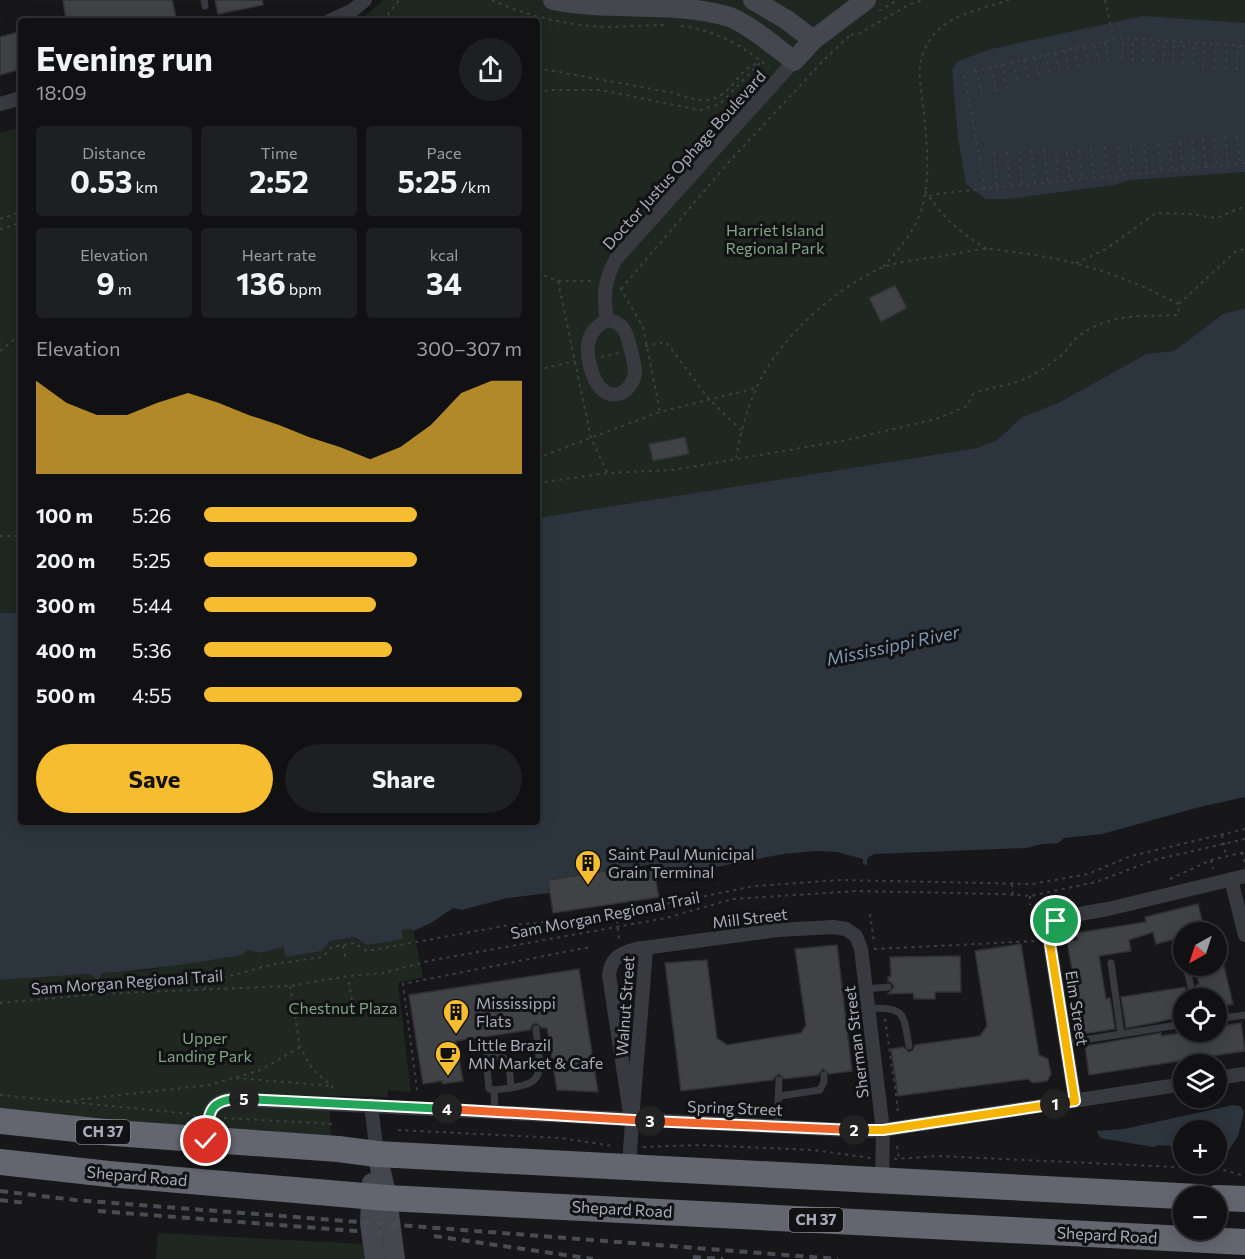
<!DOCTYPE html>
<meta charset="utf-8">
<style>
body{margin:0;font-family:Commissioner,sans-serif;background:#1e1f21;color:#f1f3f6;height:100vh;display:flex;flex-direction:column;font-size:22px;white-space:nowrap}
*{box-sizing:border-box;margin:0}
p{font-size:20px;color:#9c9da0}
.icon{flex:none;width:33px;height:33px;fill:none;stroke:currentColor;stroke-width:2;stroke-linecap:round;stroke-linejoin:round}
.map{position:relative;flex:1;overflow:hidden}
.drawer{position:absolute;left:18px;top:18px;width:522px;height:807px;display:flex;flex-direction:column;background:#111113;border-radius:6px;box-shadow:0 3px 15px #0003,0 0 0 2px #303133}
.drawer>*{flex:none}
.needle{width:39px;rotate:219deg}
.tools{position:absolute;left:1173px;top:922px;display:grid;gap:12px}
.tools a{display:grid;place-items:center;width:54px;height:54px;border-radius:50%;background:#111113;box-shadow:0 3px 15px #0003,0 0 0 2px #303133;font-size:30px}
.pin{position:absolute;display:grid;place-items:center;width:51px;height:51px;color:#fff;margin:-26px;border:3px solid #fff;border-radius:50%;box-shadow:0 2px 6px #0007}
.km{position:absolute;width:30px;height:30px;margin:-15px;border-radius:50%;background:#222;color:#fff;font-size:16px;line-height:30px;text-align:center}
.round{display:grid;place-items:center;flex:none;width:63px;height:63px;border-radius:32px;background:#1e1f21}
.summary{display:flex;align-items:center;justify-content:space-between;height:102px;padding:0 18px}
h1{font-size:33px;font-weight:700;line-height:45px}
.stats{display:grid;grid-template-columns:repeat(3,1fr);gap:9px;height:102px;padding:6px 18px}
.stats div{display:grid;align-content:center;border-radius:6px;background:#1e1f21;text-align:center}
.stats b{font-size:30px;font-weight:700}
.stats small{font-size:16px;font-weight:400}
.stats p{font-size:16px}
.chart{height:168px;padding:12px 18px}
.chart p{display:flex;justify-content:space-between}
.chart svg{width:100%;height:108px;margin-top:6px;fill:#f6bd31;opacity:.7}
.button{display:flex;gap:12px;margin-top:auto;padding:12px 18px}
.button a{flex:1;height:69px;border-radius:36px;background:#f6bd31;color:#111;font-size:24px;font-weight:700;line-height:69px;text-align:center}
.button a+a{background:#1e1f21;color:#f1f3f6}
ul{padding:0 18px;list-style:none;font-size:20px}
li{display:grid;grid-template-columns:96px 72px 1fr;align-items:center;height:45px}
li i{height:15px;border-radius:8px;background:#f6bd31}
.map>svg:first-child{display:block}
.green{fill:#1e2720}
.water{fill:#2c353d}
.building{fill:#414246;stroke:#313135;stroke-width:1.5}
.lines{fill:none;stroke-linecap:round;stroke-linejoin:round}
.path{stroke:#3d3f45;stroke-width:2;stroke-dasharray:3 4.5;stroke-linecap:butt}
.lane{stroke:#393a40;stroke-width:7}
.street{stroke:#393a40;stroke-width:14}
.secondary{stroke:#45474e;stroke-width:20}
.highway{stroke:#63666f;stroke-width:26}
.rail{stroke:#4a4c53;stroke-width:4;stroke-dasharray:8 6;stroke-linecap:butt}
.split-1-casing{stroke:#fff;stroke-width:12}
.split-2-casing{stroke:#fff;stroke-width:12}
.split-3-casing{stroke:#fff;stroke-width:12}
.split-4-casing{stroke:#fff;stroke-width:12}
.split-5-casing{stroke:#fff;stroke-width:12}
.split-6-casing{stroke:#fff;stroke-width:12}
.split-1{stroke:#f5b400;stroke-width:8}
.split-2{stroke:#f5b400;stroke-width:8}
.split-3{stroke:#f0652b;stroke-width:8}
.split-4{stroke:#f0652b;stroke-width:8}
.split-5{stroke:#22a559;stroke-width:8}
.split-6{stroke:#22a559;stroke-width:8}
.labels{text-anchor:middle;stroke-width:6;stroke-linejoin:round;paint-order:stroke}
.shield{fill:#121214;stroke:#7b7e88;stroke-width:1.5}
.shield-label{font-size:15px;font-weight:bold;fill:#a8adb9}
.street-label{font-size:16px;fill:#a8adb9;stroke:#121214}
.park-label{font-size:16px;fill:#7fa483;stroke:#121214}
.poi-label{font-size:16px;fill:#a8adb9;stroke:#121214;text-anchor:start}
.water-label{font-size:18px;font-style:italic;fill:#7f99b5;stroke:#121214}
</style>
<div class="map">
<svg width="1245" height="1259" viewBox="0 0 1245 1259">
<rect width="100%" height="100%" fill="#171719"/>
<!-- green -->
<g class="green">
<path d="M384,0H1245V308L1223,314L1174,351L1146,354L1060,402L1022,417L997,440L977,448L537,518V21H359Z"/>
<path d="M21,127V613H0V133Z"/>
<path d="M413,929L423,977L398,983L411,1092L387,1090L388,1097L329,1096L331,1141L0,1111V980L87,974L92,975L95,978L102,973L148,970L242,955L248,950L260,953L284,947L285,956L322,951L330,941L355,937L403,939L402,930Z"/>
<path d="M158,1233L364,1244L367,1259H156Z"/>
</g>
<!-- water -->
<g class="water">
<path d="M1143,16L1245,23V172L1129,180L1114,185L1008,199H986L966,184L958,138L952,69L958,61L991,49Z"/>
<path d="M1245,308V797L1200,807L1102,834L1064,838L1058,843L1042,844L1026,848L875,854L870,856L867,859V865L863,864V859L837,852L815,851L783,854L701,870L655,874L654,864L548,880L549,893L507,898L462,910L453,908L431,923L413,931L412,929L402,930L403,939L367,945L355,937L330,941L322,951L285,957L284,947L260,953L248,950L242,955C195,963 149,970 102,973L98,981H95V978L92,975L87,974L0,980V613H21V822H537V518L977,448L997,440L1022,417L1060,402L1146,354L1174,351L1223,314Z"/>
<path d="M1233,1105L1240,1106L1244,1112L1238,1136L1229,1150L1217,1148L1216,1131H1184L1183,1147L1159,1145L1153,1147L1100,1138L1097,1131L1124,1129Z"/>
</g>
<!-- building -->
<g class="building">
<path d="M63,0H172L177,21H66Z"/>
<path d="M215,0H262L263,5L218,14Z"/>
<path d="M21,31V69L0,75V37Z"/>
<path d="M895,285L907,308L881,322L869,298Z"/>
<path d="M685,437L689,454L653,461L649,444Z"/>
<path d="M624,868L625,874L654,869L659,897L553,913L548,880Z"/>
<path d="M1198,904L1205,933H1184V937L1156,944L1153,932L1129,940L1131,951L1099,956L1106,999L1110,998L1115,1029L1083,1034L1067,941L1077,940L1076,933L1146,922L1145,917Z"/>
<path d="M1021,944L1039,1055L1048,1059L1051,1074L1047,1081L1033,1083L1028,1079L898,1096L891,1049L903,1047L909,1052L913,1050L915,1045L980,1036L987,1026L975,951Z"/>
<path d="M837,945L852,1071L829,1074L823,1069L818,1075L784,1079L779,1074L775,1077L773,1080L681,1091L665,963L707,960L717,1038L727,1045L801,1033L806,1025L795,949Z"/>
<path d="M960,956L961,992H935V999H914L913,993L888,994L894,987L892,983L888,981V977L891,976L890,957Z"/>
<path d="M1195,966H1213V968L1224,966L1233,1004L1221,1007L1220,1004L1216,1005V999H1200L1196,985L1199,984Z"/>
<path d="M579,969L598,1092L557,1090L547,1028H542L536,1023L532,1025L530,1030L456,1041L463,1081L442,1084V1081L423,1084L409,995Z"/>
<path d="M1185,987L1188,999H1184V1016L1158,1022L1126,1028L1121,997Z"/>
<path d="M1241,1023L1245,1051L1089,1075L1085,1046L1161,1033V1036L1188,1032H1216V1027Z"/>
</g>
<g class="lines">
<!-- path -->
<g class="path">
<path d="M492,0C527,16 566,25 605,27C625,27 646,25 666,25"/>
<path d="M1105,0L1114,40"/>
<path d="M879,11L898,0"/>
<path d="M383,21L399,0"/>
<path d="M681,26C715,30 743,45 769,68"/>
<path d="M851,35L860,33L910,4L924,0"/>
<path d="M1105,43L1109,63"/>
<path d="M1095,45L1100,65"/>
<path d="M1084,47L1089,67"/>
<path d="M1074,49L1079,69"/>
<path d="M1065,51L1069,71"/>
<path d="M1055,53L1060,74"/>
<path d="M1045,55L1050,76"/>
<path d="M1035,58L1040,78"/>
<path d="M1024,60L1029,81"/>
<path d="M1122,60L1123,39"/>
<path d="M1133,61V40"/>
<path d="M1143,61L1144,40"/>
<path d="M1013,62L1019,85"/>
<path d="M1153,62L1154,41"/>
<path d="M1163,63L1164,42"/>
<path d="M1173,63L1174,42"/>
<path d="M1183,63L1184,42"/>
<path d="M1002,64L1007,88"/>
<path d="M1193,64L1194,43"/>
<path d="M991,67L998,96"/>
<path d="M537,68C581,76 625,84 668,92C684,95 697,103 713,99C733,93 738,69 758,63"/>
<path d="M1203,68L1204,44"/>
<path d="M1214,69L1216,45"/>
<path d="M1226,69L1227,45"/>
<path d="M976,70L983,98"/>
<path d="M1237,70L1238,46"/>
<path d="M537,92L551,90H600L700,110L720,104L761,62"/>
<path d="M1237,136L1240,163"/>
<path d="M1225,137L1228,164"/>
<path d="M1214,138L1217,165"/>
<path d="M1203,139L1206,166"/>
<path d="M1192,141L1194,168"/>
<path d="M1180,142L1183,169"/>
<path d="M1144,143L1147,173"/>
<path d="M1169,143L1172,170"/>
<path d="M1131,144L1134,174"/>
<path d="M1158,144L1161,171"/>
<path d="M1118,146L1121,176"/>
<path d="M1105,147L1107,177"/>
<path d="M1044,148L1047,181"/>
<path d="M1091,148L1094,178"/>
<path d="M1031,150L1035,183"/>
<path d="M1079,150L1082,179"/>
<path d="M1019,151L1022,184"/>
<path d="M1007,152L1010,185"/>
<path d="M1067,152L1070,179"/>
<path d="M994,153L997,186"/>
<path d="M1056,153L1058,180"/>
<path d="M985,189L964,73L1121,38L1245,46"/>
<path d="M925,191C946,221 957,230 987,249"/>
<path d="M929,196L943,193L1245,163"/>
<path d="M0,219L21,212"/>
<path d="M0,229L21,223"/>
<path d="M1076,263L1106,249L1156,213L1190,214L1216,218L1245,206"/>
<path d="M883,267C898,250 913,234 921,211C932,176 926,138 923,103C921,91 919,78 920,66C921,53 929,39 938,30C956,13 986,8 1009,0"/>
<path d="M537,273L558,281H594"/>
<path d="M558,281L591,438L607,472"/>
<path d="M620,288L643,327L660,412"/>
<path d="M621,289L728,163L823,61L852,33"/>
<path d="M645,346L666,342L709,399L741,430"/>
<path d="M0,351L21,334"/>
<path d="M601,357L619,353"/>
<path d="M537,370L575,361"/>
<path d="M537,458L660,412L756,388"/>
<path d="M736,458C740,435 746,411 756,389C777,340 833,290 881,268C895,262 927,258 944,256C958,254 974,249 988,249C999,249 1010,252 1020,253C1077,260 1128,277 1178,304"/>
<path d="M537,483L608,473L673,470L847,440L936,419L967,406L973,394C990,386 1006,387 1022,380C1036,374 1053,363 1065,352C1070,347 1073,339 1080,335C1113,312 1141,317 1178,315L1179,304L1236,251L1245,249"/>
<path d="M0,536H21"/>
<path d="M1222,835L1226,856"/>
<path d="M1242,852L1245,863"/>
<path d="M1211,860L1213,869"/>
<path d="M1170,879L1211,860L1245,852"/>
<path d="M1012,884L1013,896"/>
<path d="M1030,896V905"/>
<path d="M616,913L619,939"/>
<path d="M870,914L874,942"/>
<path d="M343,946L346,961"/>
<path d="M874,949L1036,941"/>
<path d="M349,982L352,1000"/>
<path d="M290,986L300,1047L313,1070L332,1086V1090"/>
<path d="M204,989L215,980L274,964L323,957L332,947L354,943L367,951L509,925L537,923L632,911L754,886L842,880L1032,884L1088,874L1131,856L1245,829"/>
<path d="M0,1003L97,994L290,986L348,976L384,973L428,961L666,918L733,899L856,891L1003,894L1030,896L1096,882L1154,860L1245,839"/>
<path d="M885,1019L898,1109L895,1114"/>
<path d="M236,1078L332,1086"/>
<path d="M417,1090L403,984L590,947"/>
<path d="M0,1095L191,1114L195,1116"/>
<path d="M66,1101L209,1085L261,1070L300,1047"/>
<path d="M224,1118L335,1124"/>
<path d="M398,1130L561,1138L613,1146"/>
<path d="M897,1146L899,1159"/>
<path d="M643,1147L699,1145L813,1150L871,1158"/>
<path d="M894,1159L938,1156L1220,1169L1241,1175"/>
</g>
<!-- lane -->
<g class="lane">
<path d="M204,0L205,6"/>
<path d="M1182,945L1184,953"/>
<path d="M1111,963L1121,1034"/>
<path d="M1186,966L1194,999"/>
<path d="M866,989L888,987"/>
<path d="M868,1008C905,1008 903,1011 909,1046"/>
<path d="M1216,1019L1245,1015"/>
<path d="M1065,1043L1184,1024"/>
<path d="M494,1090L489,1089L486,1057L504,1058L509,1063L511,1088"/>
<path d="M780,1096L820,1090L824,1082V1075"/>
<path d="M495,1112L494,1090C548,1084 541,1079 536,1029"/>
<path d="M777,1126L779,1080"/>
</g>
<!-- street -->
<g class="street">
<path d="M329,21L353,10L365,0"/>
<path d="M0,104L21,98"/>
<path d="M607,320C603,296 604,281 616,259L794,61"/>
<path d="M607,320C613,321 619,323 623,328C628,334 635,365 635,373C634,382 627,392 618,394C595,400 584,356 589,340C591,331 598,325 607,320Z"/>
<path d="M1231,879L1245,935"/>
<path d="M1216,1078L1245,1074"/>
<path d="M1075,1101L1050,944L1052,927L1062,917L1108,909L1245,876"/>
<path d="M371,1105L377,1154"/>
<path d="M631,1120L609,975C611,958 620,953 636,949L778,930L833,927L846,929L856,936L861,949L883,1130L882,1181"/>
<path d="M206,1141C207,1122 207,1102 230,1099L866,1131L883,1130L1184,1084"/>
<path d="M629,1168C633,1095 641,1022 646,948"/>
</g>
<!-- secondary -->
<g class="secondary">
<path d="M553,0C611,12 674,0 730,17C750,25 777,48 794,61L813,40L866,0"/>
<path d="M753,0L787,20L813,40"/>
<path d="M377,1154L387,1198L395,1259"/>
<path d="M372,1183L370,1223L375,1259"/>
</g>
<!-- highway -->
<g class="highway">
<path d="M0,1121L114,1133L338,1149L377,1154L1199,1197"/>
<path d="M0,1162L109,1174L387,1198L1245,1242"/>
<path d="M1216,1198L1245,1199"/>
</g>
<!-- rail -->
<g class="rail">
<path d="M0,1191L75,1200L838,1259"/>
<path d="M0,1200L26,1203"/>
<path d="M98,1211L382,1233"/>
<path d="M434,1236L593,1259"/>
<path d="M693,1257L723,1259"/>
</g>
</g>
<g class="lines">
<!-- split-1 casing -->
<g class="split-1-casing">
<path id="split-1" d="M1055,1104L1075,1101L1050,944L1052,927L1056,921"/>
</g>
<!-- split-2 casing -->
<g class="split-2-casing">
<path id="split-2" d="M854,1130H883L1055,1104"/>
</g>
<!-- split-3 casing -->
<g class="split-3-casing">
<path id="split-3" d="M650,1121L854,1130"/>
</g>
<!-- split-4 casing -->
<g class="split-4-casing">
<path id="split-4" d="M447,1109L650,1121"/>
</g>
<!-- split-5 casing -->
<g class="split-5-casing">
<path id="split-5" d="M244,1099L447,1109"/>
</g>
<!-- split-6 casing -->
<g class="split-6-casing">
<path id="split-6" d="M206,1141C208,1110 210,1098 244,1099"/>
</g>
<!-- split-1 -->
<use href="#split-1" class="split-1"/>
<!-- split-2 -->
<use href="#split-2" class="split-2"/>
<!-- split-3 -->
<use href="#split-3" class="split-3"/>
<!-- split-4 -->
<use href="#split-4" class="split-4"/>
<!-- split-5 -->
<use href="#split-5" class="split-5"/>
<!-- split-6 -->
<use href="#split-6" class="split-6"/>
</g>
<!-- icons -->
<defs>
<g id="building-pin" transform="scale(1.35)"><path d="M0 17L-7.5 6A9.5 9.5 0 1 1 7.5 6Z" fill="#f6bd31" stroke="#121214"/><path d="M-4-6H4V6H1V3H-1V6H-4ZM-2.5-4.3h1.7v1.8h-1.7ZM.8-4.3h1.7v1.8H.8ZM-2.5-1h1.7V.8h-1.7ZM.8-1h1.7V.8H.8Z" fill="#111"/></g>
<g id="cafe-pin" transform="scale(1.35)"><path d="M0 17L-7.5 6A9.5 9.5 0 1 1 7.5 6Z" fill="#f6bd31" stroke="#121214"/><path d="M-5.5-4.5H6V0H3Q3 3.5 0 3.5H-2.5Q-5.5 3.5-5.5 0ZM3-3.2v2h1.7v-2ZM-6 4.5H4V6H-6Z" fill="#111"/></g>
</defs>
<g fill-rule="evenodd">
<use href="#building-pin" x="588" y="863"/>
<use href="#building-pin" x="456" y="1012"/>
<use href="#cafe-pin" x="448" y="1054"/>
</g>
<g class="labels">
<!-- shield labels -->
<g class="shield">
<rect x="76" y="1120" width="54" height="24" rx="4.5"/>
<rect x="789" y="1208" width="54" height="24" rx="4.5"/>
</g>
<g class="shield-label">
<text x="103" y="1137">CH 37</text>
<text x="816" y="1225">CH 37</text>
</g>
<!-- street labels -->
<g class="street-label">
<text transform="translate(684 160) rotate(-48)" y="6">Doctor Justus Ophage Boulevard</text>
<text transform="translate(605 915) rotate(-11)" y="6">Sam Morgan Regional Trail</text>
<text transform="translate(750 918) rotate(-7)" y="6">Mill Street</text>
<text transform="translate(127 982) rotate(-4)" y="6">Sam Morgan Regional Trail</text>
<text transform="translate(625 1006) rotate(-86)" y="6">Walnut Street</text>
<text transform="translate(1077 1008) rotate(81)" y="6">Elm Street</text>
<text transform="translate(856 1042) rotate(-97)" y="6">Sherman Street</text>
<text transform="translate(735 1108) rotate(2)" y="6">Spring Street</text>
<text transform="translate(137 1176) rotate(5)" y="6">Shepard Road</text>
<text transform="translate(622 1209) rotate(3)" y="6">Shepard Road</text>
<text transform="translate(1107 1235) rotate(3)" y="6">Shepard Road</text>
</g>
<!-- park labels -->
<g class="park-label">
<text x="775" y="236">Harriet Island<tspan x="775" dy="18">Regional Park</tspan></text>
<text x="343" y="1014">Chestnut Plaza</text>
<text x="205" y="1044">Upper<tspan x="205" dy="18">Landing Park</tspan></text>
</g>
<!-- poi labels -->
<g class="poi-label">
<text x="608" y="860">Saint Paul Municipal<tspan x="608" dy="18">Grain Terminal</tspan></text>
<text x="476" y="1009">Mississippi<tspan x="476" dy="18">Flats</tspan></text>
<text x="468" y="1051">Little Brazil<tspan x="468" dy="18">MN Market &amp; Cafe</tspan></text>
</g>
<!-- water labels -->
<g class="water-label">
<text transform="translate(893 646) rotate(-12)" y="6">Mississippi River</text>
</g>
</g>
</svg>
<div class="tools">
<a><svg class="needle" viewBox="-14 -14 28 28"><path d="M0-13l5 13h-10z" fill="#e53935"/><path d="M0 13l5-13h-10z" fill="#9c9da0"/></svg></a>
<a><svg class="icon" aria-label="locate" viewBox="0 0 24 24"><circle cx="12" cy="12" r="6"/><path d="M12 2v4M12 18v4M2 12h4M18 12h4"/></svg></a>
<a><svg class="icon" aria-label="layers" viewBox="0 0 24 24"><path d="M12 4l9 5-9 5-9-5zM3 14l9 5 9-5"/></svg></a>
<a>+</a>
<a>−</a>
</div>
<div class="pin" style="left:1056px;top:921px;background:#1e9e55"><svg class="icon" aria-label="arrive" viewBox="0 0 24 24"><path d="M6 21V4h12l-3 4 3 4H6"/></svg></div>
<div class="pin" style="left:206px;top:1141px;background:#d93025"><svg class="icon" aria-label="check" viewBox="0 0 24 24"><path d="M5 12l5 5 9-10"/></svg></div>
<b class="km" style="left:1055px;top:1104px">1</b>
<b class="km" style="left:854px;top:1130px">2</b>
<b class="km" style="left:650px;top:1121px">3</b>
<b class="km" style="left:447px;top:1109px">4</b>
<b class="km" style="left:244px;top:1099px">5</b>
<section class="drawer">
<div class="summary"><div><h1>Evening run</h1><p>18:09</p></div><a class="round"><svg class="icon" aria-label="share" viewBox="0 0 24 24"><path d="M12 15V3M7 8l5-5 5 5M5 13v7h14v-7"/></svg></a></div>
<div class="stats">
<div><p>Distance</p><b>0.53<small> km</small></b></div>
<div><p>Time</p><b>2:52</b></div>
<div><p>Pace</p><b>5:25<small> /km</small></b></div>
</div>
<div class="stats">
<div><p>Elevation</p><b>9<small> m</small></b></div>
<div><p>Heart rate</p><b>136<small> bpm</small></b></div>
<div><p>kcal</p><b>34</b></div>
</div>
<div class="chart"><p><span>Elevation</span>300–307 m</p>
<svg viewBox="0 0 160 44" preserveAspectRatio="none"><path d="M0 44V6L10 15L20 20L30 20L40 15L50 11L60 15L70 20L80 24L90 29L100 33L110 38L120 33L130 24L140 11L150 6L160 6V44z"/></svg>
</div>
<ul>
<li><b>100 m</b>5:26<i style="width:67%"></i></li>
<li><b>200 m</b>5:25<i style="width:67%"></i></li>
<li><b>300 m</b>5:44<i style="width:54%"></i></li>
<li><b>400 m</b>5:36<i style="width:59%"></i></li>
<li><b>500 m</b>4:55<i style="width:100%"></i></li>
</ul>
<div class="button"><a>Save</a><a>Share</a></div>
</section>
</div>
